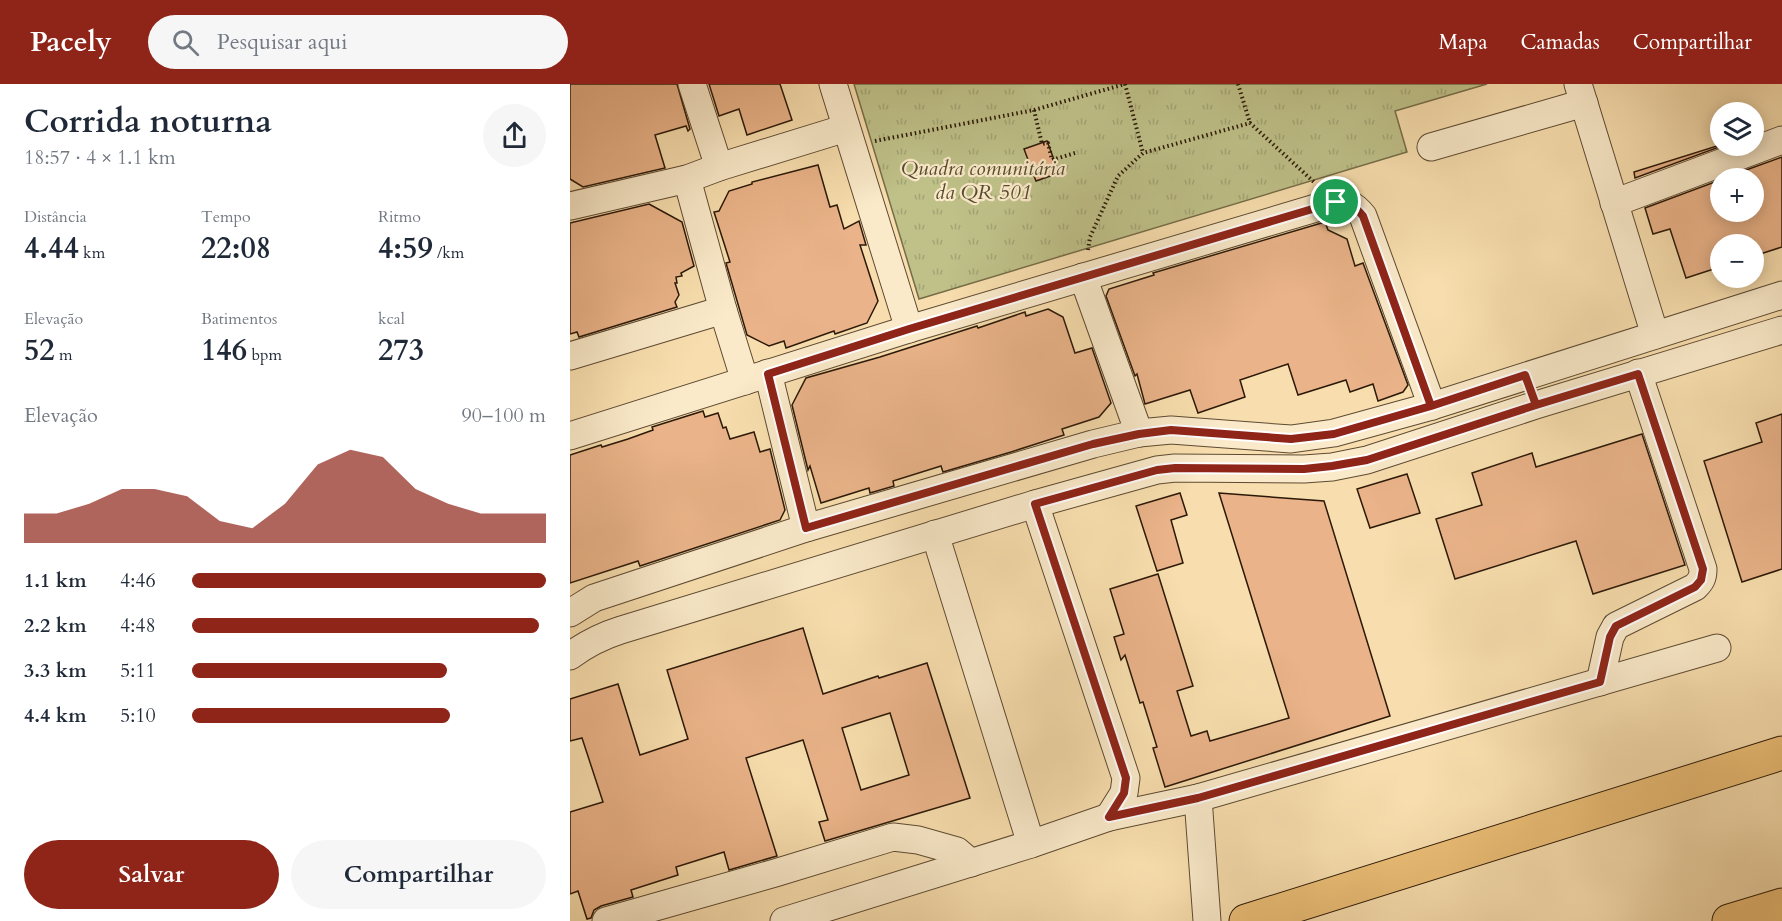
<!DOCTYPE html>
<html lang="pt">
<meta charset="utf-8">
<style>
body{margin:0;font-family:Cardo,serif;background:#f6f6f7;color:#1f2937;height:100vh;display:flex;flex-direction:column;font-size:22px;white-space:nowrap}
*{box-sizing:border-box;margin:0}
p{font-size:20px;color:#747a83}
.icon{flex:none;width:33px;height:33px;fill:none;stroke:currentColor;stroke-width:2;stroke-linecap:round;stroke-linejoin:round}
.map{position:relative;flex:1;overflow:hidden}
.details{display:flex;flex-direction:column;background:#fff;width:570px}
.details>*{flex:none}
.controls{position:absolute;left:1140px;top:18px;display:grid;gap:12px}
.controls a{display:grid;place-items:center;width:54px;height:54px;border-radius:50%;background:#fff;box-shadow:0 3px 15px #0003;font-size:30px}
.pin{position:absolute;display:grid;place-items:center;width:51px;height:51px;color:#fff;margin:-26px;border:3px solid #fff;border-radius:50%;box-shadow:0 2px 6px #0007}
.round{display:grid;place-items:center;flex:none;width:63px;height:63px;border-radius:32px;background:#f6f6f7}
.summary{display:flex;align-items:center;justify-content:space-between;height:102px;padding:0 24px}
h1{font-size:33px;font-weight:800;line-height:45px}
.metrics{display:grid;grid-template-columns:repeat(3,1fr);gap:9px;height:102px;padding:6px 24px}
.metrics div{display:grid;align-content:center}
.metrics b{font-size:30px;font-weight:800}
.metrics small{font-size:16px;font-weight:400}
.metrics p{font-size:16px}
.chart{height:168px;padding:12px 24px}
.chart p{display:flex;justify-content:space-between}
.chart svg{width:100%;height:108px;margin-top:6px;fill:#8f2418;opacity:.7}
.action{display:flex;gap:12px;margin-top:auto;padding:12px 24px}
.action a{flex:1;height:69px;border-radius:36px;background:#8f2418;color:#fff;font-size:24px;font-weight:800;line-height:69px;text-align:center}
.action a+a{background:#f6f6f7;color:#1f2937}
ul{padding:0 24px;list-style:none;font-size:20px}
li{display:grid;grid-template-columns:96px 72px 1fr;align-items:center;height:45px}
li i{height:15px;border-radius:8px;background:#8f2418}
header{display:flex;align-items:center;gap:36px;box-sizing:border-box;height:84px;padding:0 30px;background:#8f2418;color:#fff}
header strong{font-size:28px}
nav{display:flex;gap:33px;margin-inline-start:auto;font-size:21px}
.search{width:420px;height:54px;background:#f6f6f7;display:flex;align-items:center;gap:15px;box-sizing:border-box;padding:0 21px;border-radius:33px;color:#747a83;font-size:22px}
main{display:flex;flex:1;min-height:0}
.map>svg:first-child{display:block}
.park{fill:url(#park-tufts);stroke:#756d48;stroke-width:1.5}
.building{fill:#eab389;stroke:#2b1908;stroke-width:1.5;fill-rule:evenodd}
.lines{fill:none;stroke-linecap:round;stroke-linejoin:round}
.minor-casing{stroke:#5e4a32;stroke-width:29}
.highway-casing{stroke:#2b1908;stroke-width:35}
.path{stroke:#2b1908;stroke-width:4;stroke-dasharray:1.5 3;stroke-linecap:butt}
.minor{stroke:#faeaca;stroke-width:27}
.highway{stroke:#ecbf77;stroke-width:33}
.route-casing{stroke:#fff;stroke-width:12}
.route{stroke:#8f2418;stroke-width:8}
.labels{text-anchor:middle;stroke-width:4.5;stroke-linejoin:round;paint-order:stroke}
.park-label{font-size:21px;font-style:italic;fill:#574b2f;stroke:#faeaca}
</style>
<header>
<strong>Pacely</strong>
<div class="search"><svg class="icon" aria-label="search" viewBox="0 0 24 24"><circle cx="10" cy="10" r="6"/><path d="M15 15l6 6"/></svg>Pesquisar aqui</div>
<nav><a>Mapa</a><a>Camadas</a><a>Compartilhar</a></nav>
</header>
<main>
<section class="details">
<div class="summary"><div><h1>Corrida noturna</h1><p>18:57 · 4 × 1.1 km</p></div><a class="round"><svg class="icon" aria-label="share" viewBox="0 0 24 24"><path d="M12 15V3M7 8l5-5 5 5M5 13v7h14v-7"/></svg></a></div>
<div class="metrics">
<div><p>Distância</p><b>4.44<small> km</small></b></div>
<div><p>Tempo</p><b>22:08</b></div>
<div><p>Ritmo</p><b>4:59<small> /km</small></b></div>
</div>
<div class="metrics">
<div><p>Elevação</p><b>52<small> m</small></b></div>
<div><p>Batimentos</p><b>146<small> bpm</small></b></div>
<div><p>kcal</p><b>273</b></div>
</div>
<div class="chart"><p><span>Elevação</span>90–100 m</p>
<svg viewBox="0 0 160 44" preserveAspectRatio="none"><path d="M0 44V32L10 32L20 28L30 22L40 22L50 25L60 35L70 38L80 28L90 12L100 6L110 9L120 22L130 28L140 32L150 32L160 32V44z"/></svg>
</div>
<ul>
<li><b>1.1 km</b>4:46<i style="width:100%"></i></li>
<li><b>2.2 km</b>4:48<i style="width:98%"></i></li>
<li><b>3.3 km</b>5:11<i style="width:72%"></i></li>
<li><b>4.4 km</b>5:10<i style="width:73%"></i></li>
</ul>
<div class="action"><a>Salvar</a><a>Compartilhar</a></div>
</section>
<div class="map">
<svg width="1212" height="837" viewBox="0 0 1212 837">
<defs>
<pattern id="park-tufts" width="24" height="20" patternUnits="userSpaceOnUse" patternTransform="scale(1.5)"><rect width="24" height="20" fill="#bfc189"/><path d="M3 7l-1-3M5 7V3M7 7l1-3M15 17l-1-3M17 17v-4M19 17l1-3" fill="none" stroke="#a4a575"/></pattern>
</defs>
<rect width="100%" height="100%" fill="#f8deae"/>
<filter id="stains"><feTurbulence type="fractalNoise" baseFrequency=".00333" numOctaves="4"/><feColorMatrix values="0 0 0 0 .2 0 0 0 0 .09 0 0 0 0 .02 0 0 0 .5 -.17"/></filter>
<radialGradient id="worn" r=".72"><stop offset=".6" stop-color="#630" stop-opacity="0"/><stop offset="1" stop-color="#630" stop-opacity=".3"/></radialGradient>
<!-- park -->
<path class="park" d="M284,0H917L825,27L837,68L349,215Z"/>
<!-- building -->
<g class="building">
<path d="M0,0H107L120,45L118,47L116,42L85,51L95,84L13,103L0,95Z"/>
<path d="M139,0H210L222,36L177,51L169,25L149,32Z"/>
<path d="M477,57L489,89L466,97L454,65Z"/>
<path d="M1150,61L1152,62L1065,94L1064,88Z"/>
<path d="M1212,73V163L1184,172V160H1150V183L1116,194L1100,145L1083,150L1075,124L1150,96V128H1184V94H1154Z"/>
<path d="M248,81L260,123L267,121L274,145L289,137L296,161H290L308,217L297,239L265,250L264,247L216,264L214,257L199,262L177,251L156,179L160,178L144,128L149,127L159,107L182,100V98Z"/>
<path d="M79,120L112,138L124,182L111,189L112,192L106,193L107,199H105L109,211L105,218L107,223L9,253L7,248L0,250V139Z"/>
<path d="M755,138L758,146L777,155L785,182L793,179L838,301L833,308L808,317L803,300L780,308L776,296L728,311L718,280L670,296L675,313L628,329L620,306L575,320L567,290L565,292L536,212L539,205L584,191L583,189Z"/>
<path d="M478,225L493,233L505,269L522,264L541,319L529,333L492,345L494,351L441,368L373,388L371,382L323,397L324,402L300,409L299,404L251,419L240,382L238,386L222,321L236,294L310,273L407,242L408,244L455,228L456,232Z"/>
<path d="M133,327L135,333L148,329L153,344L156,343L160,355L184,348L190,368L200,365L215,426L210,436L70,482L68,477L0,499V371L31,361L32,363L58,355L83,346L82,343Z"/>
<path d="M1212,330V485L1172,498L1134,377L1192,358L1186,339Z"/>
<path d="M1072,350L1115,481L1023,510L1006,457L885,495L866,435L912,421L902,389L962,369L966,383Z"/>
<path d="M837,390L850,429L800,444L787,405Z"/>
<path d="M610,409L617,431L601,436L613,479L587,487L566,422Z"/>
<path d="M649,409L754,417L820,632L595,703L583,664L587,663L573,618L570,619L555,571L551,576L544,553L554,550L540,505L588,490L623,602L607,607L621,652L637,647L640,657L719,634Z"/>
<path d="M233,544L253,610L308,592L309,594L357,579L400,714L255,757L249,738L258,736L233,656L176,674L207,772L159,786L154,768L106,783L108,791L61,806L63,813L31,822L24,826L21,834L17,835L8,807L0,810V728L33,718L12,654L0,657V615L48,600L70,671L118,655L97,586ZM320,629L339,691L291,706L272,644Z"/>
</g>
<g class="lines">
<!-- minor casing -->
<g class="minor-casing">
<g id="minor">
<path d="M122,0L149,83"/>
<path d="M263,0L339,245"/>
<path d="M1008,0L1085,251"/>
<path d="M861,63L1014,19"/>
<path d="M117,95L153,226L175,297"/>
<path d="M1044,119L1212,56"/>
<path d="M0,122L117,95L149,83L276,44"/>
<path d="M513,193L569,349"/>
<path d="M0,272L153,226"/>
<path d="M198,289L236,444"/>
<path d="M0,352L339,245L766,118C779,119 785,122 793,132L862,322"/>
<path d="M465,420L556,694L554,709L539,733"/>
<path d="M365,450L461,760"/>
<path d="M0,529L24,514L236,444L523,360L569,349L601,346L721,355L764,349L862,322L1212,211"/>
<path d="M0,572C16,560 32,552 51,546L465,420L587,386L605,384L734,385L762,383L797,376L966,321L1212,246"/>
<path d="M1030,598L1040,553L1046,542L1125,503C1131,497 1133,494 1133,485L1068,289"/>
<path d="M628,714L637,837"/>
<path d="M36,837L205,789L323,753L348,756L387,767L401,779"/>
<path d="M214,837L461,760L539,733L628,714L1147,564"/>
</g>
</g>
<!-- highway casing -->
<g class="highway-casing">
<g id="highway">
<path d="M676,837L1212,669"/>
<path d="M1159,837L1212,821"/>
</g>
</g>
<!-- path -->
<g class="path">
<path d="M555,0L573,69"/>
<path d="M668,0L680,39"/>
<path d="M464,26L472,60L478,59L482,76L505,69"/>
<path d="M305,57L464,26L555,0"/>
<path d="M518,166L520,153L548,92L573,69L680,39L745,99"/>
</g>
<!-- minor -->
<use href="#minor" class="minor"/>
<!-- highway -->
<use href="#highway" class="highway"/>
</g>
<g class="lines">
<!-- route casing -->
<g class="route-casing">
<path id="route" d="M766,118L339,245L198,290L236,444L523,360L569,350L601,346L721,355L764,350L861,322L955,291L966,321L797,376L762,382L734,385L605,384L587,386L465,420L556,694L554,709L539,733L628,714L1030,598L1040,553L1046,542L1125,503L1131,496L1133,485L1068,290L966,321L955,291L861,322L793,132C785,122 779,120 766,118"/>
</g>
<!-- route -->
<use href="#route" class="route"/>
</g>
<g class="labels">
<!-- park labels -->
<g class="park-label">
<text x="413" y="91">Quadra comunitária<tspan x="413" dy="24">da QR 501</tspan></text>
</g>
</g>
<rect width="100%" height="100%" filter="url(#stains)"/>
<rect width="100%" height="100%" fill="url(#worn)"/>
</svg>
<div class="controls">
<a><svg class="icon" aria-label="layers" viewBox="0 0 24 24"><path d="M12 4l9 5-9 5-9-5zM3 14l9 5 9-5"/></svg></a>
<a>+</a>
<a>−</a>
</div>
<div class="pin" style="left:766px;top:118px;background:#1e9e55"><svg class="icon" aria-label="arrive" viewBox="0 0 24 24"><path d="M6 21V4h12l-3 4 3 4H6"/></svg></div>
</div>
</main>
